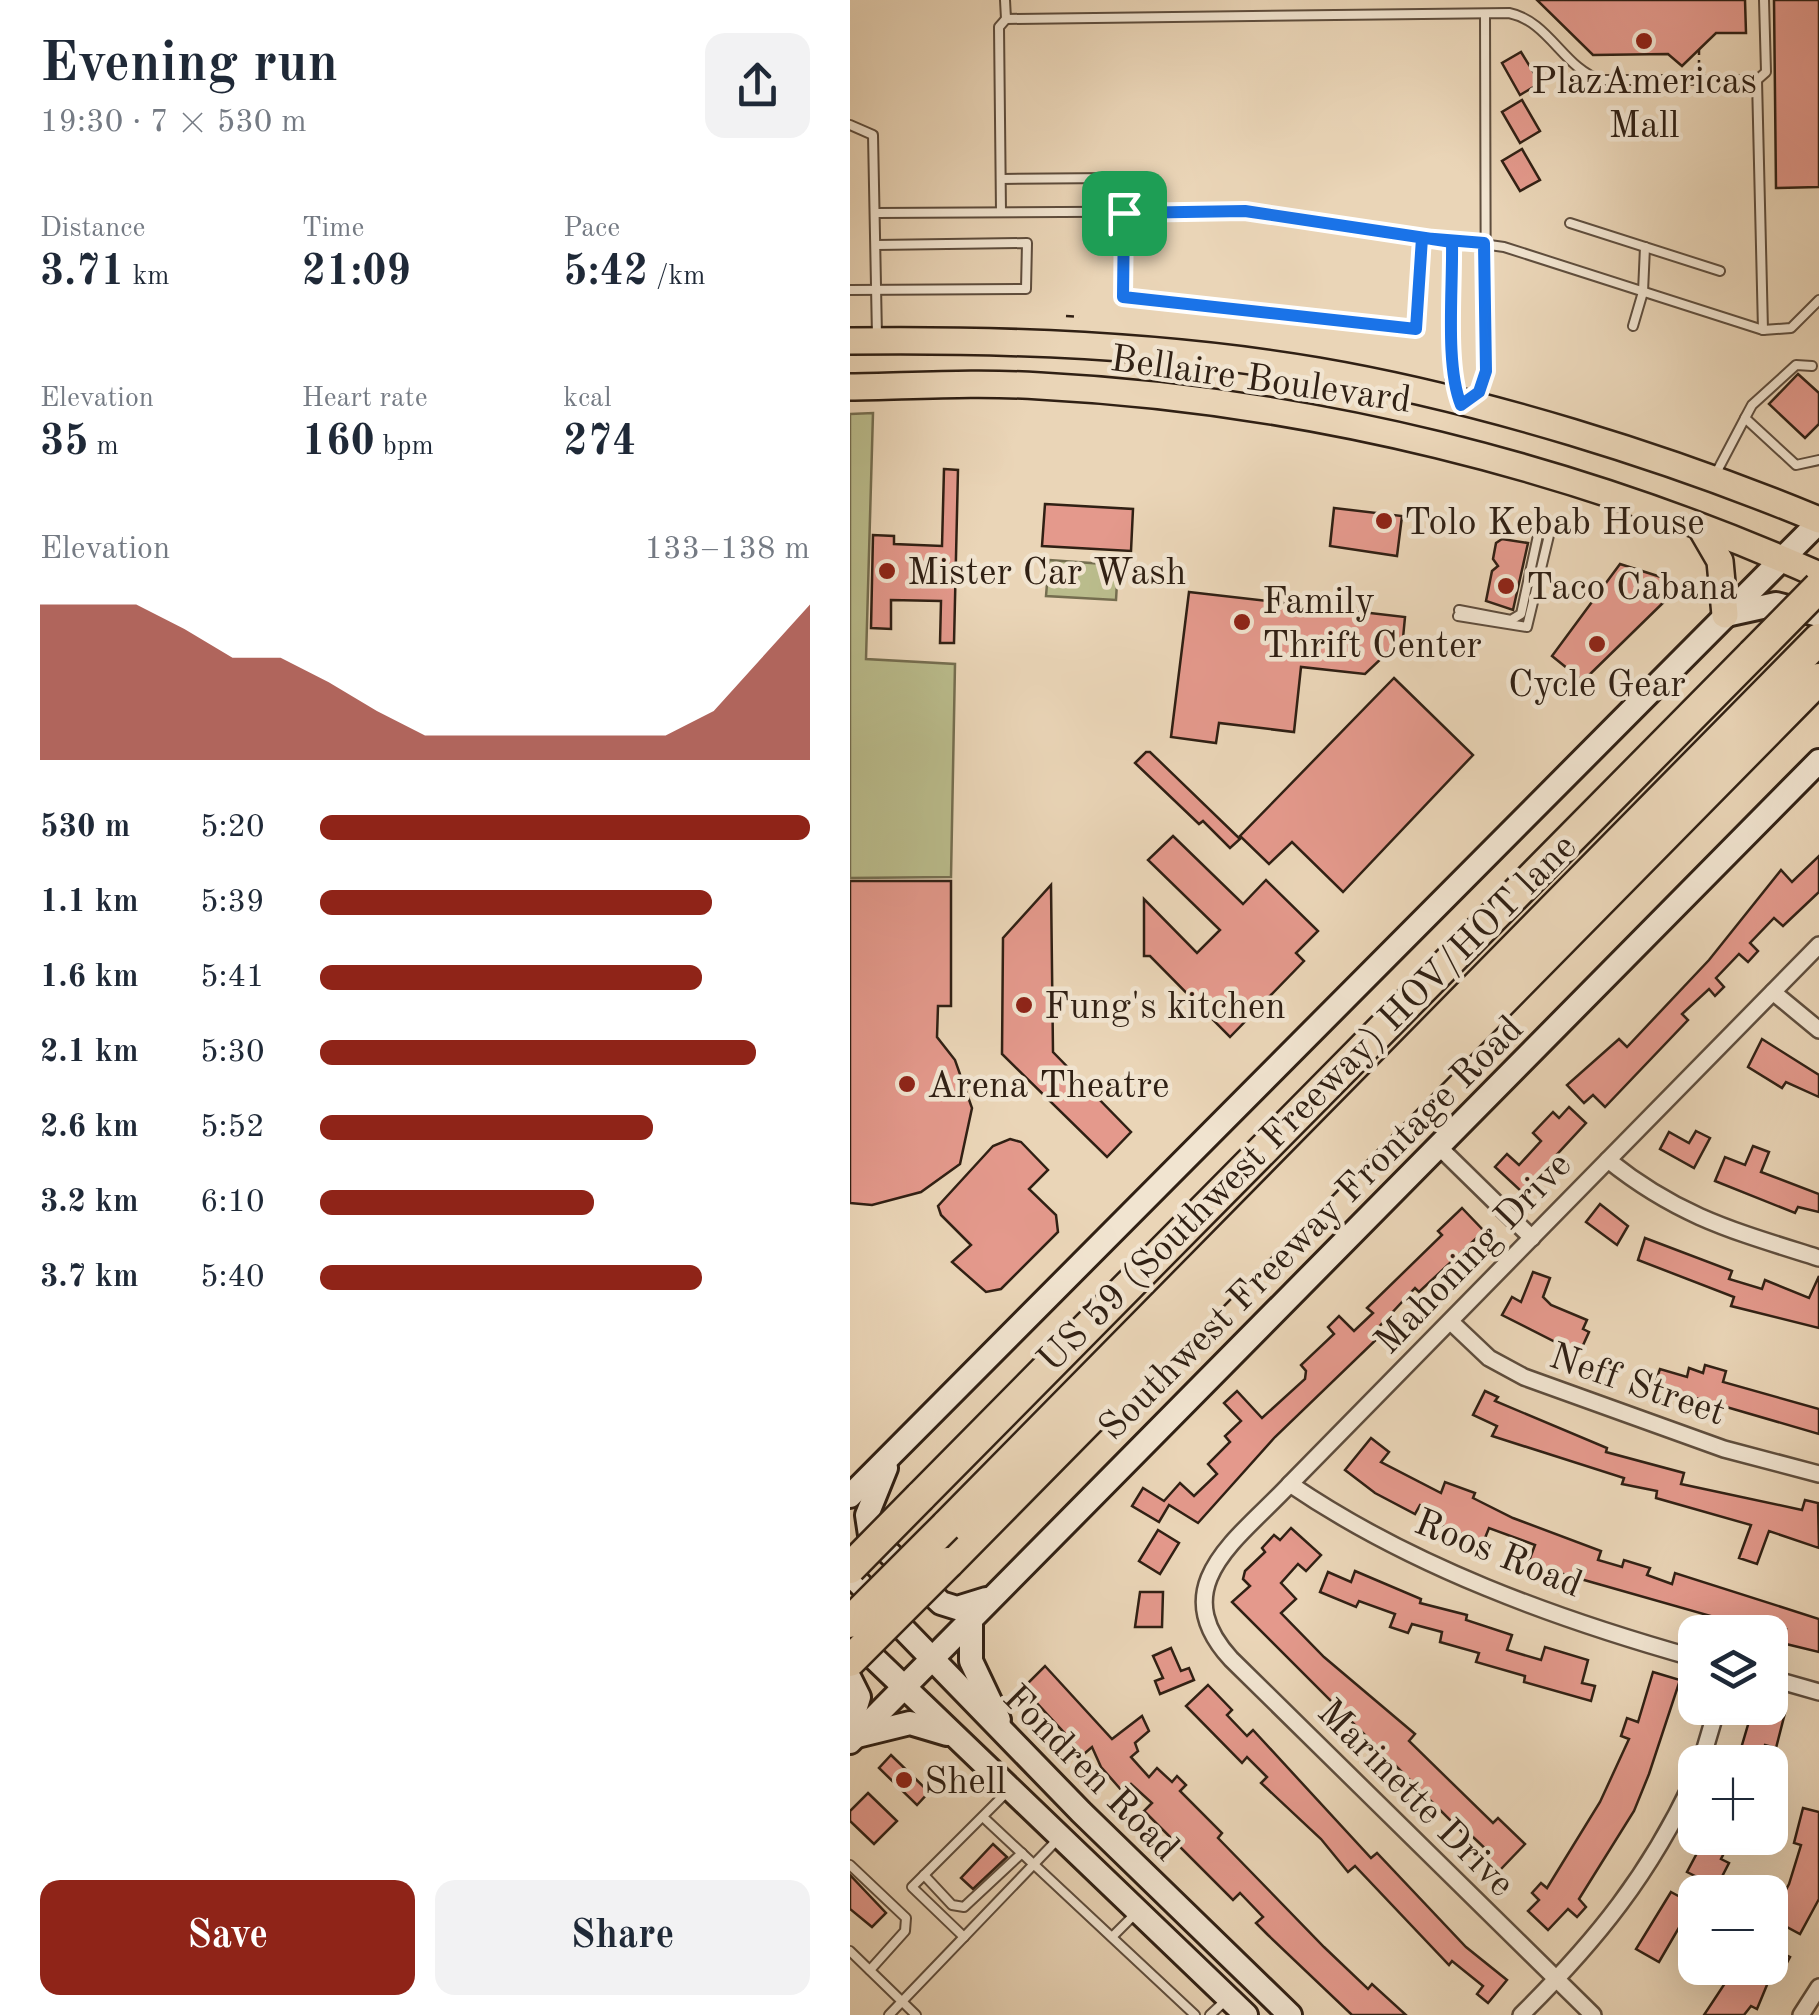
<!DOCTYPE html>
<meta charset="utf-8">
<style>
body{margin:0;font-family:"Old Standard TT",serif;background:#f2f2f3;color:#1f2937;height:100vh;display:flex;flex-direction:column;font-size:38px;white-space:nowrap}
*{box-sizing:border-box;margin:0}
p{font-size:32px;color:#747a83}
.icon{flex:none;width:55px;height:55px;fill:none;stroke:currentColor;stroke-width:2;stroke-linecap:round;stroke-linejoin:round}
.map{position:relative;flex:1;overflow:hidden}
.drawer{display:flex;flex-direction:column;background:#fff;width:850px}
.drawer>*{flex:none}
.buttons{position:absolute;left:828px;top:1615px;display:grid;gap:20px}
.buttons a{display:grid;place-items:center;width:110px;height:110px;border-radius:20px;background:#fff;box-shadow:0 10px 40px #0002;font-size:50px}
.pin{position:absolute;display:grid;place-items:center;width:85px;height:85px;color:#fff;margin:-42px;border-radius:20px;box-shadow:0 5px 15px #0006}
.round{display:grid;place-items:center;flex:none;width:105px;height:105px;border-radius:20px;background:#f2f2f3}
.summary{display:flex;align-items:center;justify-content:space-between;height:170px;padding:0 40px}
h1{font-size:55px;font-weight:800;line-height:75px}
.metrics{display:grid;grid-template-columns:repeat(3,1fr);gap:15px;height:170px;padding:10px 40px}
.metrics div{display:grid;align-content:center}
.metrics b{font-size:42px;font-weight:800}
.metrics small{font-size:28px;font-weight:400}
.metrics p{font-size:28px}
.chart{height:280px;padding:20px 40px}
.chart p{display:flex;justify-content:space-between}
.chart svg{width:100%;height:180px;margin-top:10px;fill:#8f2418;opacity:.7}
.primary-button{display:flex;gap:20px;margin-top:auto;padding:20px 40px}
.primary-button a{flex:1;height:115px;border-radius:20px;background:#8f2418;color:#fff;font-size:40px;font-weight:800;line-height:115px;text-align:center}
.primary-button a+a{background:#f2f2f3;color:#1f2937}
ul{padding:0 40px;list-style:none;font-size:32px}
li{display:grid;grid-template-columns:160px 120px 1fr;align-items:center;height:75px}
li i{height:25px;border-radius:12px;background:#8f2418}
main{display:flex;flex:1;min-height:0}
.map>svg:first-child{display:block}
.green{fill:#babc8c;stroke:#756e50;stroke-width:2.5}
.building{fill:#e4998c;stroke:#302014;stroke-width:2.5}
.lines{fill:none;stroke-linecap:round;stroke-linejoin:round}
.lane-casing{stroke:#5e4d3d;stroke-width:12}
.street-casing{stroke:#5e4d3d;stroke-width:20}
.secondary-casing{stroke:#302014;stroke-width:28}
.primary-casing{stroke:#302014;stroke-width:30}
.highway-casing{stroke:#302014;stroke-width:35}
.path{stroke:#302014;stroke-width:2.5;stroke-dasharray:8 5;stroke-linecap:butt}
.lane{stroke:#f1e4d0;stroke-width:8}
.street{stroke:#f1e4d0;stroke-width:15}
.secondary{stroke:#f1e4d0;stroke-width:22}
.primary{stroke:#ead5b7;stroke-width:25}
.highway{stroke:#ead5b7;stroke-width:30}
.highway-bridge-casing{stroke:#302014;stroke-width:35;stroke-linecap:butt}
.highway-bridge{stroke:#ead5b7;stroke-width:30}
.route-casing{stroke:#fff;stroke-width:20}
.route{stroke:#1a73e8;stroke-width:12}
.poi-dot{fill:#8f2418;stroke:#f1e4d0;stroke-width:4}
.labels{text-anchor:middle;stroke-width:9;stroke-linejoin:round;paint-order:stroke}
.poi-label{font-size:38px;fill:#302014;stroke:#f1e4d0;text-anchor:start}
.street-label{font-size:38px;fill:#302014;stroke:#f1e4d0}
</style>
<main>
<section class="drawer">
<div class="summary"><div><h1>Evening run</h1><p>19:30 · 7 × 530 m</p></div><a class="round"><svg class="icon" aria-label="share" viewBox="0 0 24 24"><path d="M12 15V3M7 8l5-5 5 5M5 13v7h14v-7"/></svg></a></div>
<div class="metrics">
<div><p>Distance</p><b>3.71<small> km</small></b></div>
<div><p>Time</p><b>21:09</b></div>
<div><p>Pace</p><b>5:42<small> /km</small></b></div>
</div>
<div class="metrics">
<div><p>Elevation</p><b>35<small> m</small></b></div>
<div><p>Heart rate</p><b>160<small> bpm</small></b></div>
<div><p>kcal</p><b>274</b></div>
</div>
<div class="chart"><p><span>Elevation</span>133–138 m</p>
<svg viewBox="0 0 160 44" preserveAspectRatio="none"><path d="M0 44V6L10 6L20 6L30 12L40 19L50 19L60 25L70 32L80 38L90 38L100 38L110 38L120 38L130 38L140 32L150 19L160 6V44z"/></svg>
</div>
<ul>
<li><b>530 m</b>5:20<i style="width:100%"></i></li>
<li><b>1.1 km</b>5:39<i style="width:80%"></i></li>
<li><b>1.6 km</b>5:41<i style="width:78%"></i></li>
<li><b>2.1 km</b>5:30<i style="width:89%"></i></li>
<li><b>2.6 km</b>5:52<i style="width:68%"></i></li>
<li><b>3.2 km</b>6:10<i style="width:56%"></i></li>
<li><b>3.7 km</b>5:40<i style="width:78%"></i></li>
</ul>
<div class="primary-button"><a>Save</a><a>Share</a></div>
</section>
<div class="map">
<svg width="969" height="2015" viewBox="0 0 969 2015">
<rect width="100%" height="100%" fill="#ead5b7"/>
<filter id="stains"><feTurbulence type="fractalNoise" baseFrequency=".002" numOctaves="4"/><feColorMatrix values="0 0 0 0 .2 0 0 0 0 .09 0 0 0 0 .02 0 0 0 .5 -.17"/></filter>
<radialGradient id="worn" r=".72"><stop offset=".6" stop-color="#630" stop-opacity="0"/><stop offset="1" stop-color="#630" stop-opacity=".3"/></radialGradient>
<!-- green -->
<g class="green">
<path d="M23,413L16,659L105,664L101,877L0,878V414Z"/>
<path d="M199,560L268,565L266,600L196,596Z"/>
</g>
<!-- building -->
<g class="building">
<path d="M687,0H895L896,33H866L832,66L818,54L743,55Z"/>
<path d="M924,0H969V187L926,188Z"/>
<path d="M671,52L690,83L670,95L652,63Z"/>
<path d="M672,100L690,131L670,143L652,112Z"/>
<path d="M672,149L690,180L670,191L652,161Z"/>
<path d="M948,374L969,393V424L955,438L919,404Z"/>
<path d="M94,469L108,470L104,643H90L91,601L41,600V629L21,628L23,535L44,536V544L92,546Z"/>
<path d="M195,504L283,509L281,551L192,546Z"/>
<path d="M484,508L552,516L547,556L480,546Z"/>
<path d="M652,539L678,543L663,610L636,601L642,571L648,566L643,559L646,543Z"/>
<path d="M770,564L814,578L808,586L820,596L733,681L702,656Z"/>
<path d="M339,592L555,617L553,638L515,674L451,667L444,732L369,723L366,743L321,737Z"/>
<path d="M544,678L623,755L493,892L442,842L419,864L390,836Z"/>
<path d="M296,752H300L390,839L380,848L353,821L349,824L285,763Z"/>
<path d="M323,836L393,904L416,880L468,931L446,953L454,961L380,1037L300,956H294V899L347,953L370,930L298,860Z"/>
<path d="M969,856V892L933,926L924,918L900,943L908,951L898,962L889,954L866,978L874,987L865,996L859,989L832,1014L838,1020L755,1107L743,1095L734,1103L717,1085L769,1039L777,1047L859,960L931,870L942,882Z"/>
<path d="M0,881H101V1006H88L87,1037L105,1060L122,1108L110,1164L71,1192L22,1205L0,1203Z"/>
<path d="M201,885L203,1052L281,1132L257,1157L152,1054L153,938Z"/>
<path d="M912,1039L969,1075V1097L936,1082L932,1088L898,1067Z"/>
<path d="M719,1107L736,1123L672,1192L645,1167L657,1154L669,1165L691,1141L683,1133L703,1112L709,1118Z"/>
<path d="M846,1131L860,1138L844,1168L810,1149L819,1132L839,1143Z"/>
<path d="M160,1139L171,1142L198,1170L179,1189L206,1215L208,1232L151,1289L136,1292L102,1262L121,1245L91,1215L88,1206L143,1146Z"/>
<path d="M903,1146L919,1152L911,1172L969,1194V1212L948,1207L945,1213L865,1181L875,1157L895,1165Z"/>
<path d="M750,1204L778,1226L767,1245L736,1222Z"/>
<path d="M612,1208L634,1231L569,1292L565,1288L526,1330L531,1335L425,1437L348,1523L319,1505L309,1522L282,1506L293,1488L314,1501L330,1483L344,1496L367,1474L358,1464L380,1442L375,1436L391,1421L374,1403L387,1391L412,1418L455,1379L456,1371L451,1365L484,1334L478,1327L489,1316L504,1331L523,1313L517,1308L592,1235L588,1231Z"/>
<path d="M795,1238L882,1271L879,1279L912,1289L915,1280L959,1298L969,1276V1328L881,1306L884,1297L788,1260Z"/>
<path d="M683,1272L700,1278L693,1297L701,1305L737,1320L733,1329L739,1332L729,1354L652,1315L662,1297L671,1302Z"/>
<path d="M855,1365L876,1371L873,1382L969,1409V1434L804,1386L810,1369L837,1377L839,1368L853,1373Z"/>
<path d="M635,1391L648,1397L645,1401L757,1448L756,1452L834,1473L831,1484L952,1510L955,1500L968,1503L969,1548L919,1531L907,1564L889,1558L901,1525L806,1498L807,1491L772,1484L774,1478L642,1436L647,1426L623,1415Z"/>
<path d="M521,1438L539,1452L531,1462L591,1493L595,1482L625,1493L623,1498L663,1518L751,1551L748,1560L772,1567L774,1560L800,1568L797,1575L822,1584L825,1573L969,1619V1652L932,1643L936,1629L910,1621L907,1632H893L887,1631L889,1624L706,1572L679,1561L685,1545L639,1528L633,1543L589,1524L593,1514L570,1505L565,1514L525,1493L495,1470Z"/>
<path d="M441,1528L471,1555L456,1571L448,1564L431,1583L446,1599L431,1613L474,1657L565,1734L559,1741L643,1823L648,1818L675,1844L650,1870L636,1857L640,1853L622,1836L619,1839L382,1602L400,1586L393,1579L395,1571L415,1552L412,1548L424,1535L430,1540Z"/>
<path d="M308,1530L329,1543L310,1574L289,1561Z"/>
<path d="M505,1571L571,1599L570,1603L617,1615L616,1620L662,1635L657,1650L691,1660L695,1647L738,1660L732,1683L745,1686L741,1701L674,1682L675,1676L626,1662L629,1653L590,1642L592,1632L562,1624L558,1633L540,1627L545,1614L509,1601L506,1607L470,1592L478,1572L501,1582Z"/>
<path d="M290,1592H313L312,1627H285Z"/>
<path d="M321,1648L331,1671L339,1668L344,1680L310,1694L305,1681L313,1678L303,1656Z"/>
<path d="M195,1666L262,1739L292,1716L299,1731L285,1743L288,1751L281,1757L299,1777L307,1768L322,1782L327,1776L336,1785L330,1791L372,1833L368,1838L474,1947L518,1989L522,1984L556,2015H502L418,1935L406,1923L413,1917L390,1893L383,1900L294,1811L302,1803L281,1784L273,1792L251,1767L242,1747L234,1754L173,1688Z"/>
<path d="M803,1672L830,1680L799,1774L784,1811L729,1899L736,1907L727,1917L718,1909L698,1930L678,1911L689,1900L682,1893L691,1883L697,1888L750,1802L779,1739L771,1736L777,1718L788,1722Z"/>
<path d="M358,1685L382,1710L377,1715L397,1736L403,1730L521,1858L527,1853L616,1947L657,1980L638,2003L627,1994L633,1986L602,1961L599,1965L505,1866L498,1872L471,1839L411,1783L417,1777L397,1757L392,1763L336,1706Z"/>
<path d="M903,1708L935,1713L926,1748L915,1745L909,1762H887Z"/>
<path d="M41,1755L79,1792L67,1805L29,1768Z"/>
<path d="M18,1793L47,1821L24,1844L0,1821V1811Z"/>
<path d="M953,1808L969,1812V1899L950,1934L933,1925L922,1948L940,1957L932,1972L924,1968L907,2009L901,2006L894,2015H854L885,1968H923L920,1920L939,1884L951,1845L944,1843Z"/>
<path d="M855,1838H882L871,1859L879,1863L864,1892H841L849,1878L837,1872Z"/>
<path d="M143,1844L157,1857L123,1889L111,1878Z"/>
<path d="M0,1875L36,1913L22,1927L0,1909Z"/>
<path d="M821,1892L845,1905V1925L834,1919L809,1962L786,1949Z"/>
</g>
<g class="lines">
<!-- lane casing -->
<g class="lane-casing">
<g id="lane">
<path d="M155,0L156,19L659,13C699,21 714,69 751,80H907"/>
<path d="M0,125L23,135L27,336"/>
<path d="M151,179L264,178"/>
<path d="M151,212L149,27L156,19"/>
<path d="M26,213L395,211L654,247L913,330L941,328L969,300"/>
<path d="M274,213L273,297L566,329L572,238"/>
<path d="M720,223L870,271"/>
<path d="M602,242L600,378L608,396"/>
<path d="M0,290L176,289L177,243L26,245"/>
<path d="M783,326L793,292L795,247"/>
<path d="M913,330L907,80L916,72L914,0"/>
<path d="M623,396L629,392L636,371L635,14"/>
<path d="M895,418L902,405L946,365L962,366"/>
<path d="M864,477L895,418L946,465L969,460"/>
<path d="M609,610L661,620L671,614L690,526"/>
<path d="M608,616L677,627L701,527"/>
<path d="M133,1817L345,2015"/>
<path d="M0,1865L56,1918L55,1931L20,1970"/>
<path d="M74,1875L102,1905L114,1907L172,1853"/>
<path d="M114,1937L62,1887L156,1793"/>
<path d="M262,1937L287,1912"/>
<path d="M0,1951L66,2015"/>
<path d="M39,2015L209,1838"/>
<path d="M360,2015L375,2001"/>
</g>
</g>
<!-- street casing -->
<g class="street-casing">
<g id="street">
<path d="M923,992L969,1030"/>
<path d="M589,1147L682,1238"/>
<path d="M758,1160C829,1217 884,1231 969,1258"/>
<path d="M601,1322L639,1358L674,1377L874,1449L969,1474"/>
<path d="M440,1484C560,1566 706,1619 845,1658"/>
<path d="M920,1678L969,1692"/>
<path d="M851,1762L867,1708"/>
<path d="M671,2015C747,1940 800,1874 845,1777"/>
<path d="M743,2015L381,1659C313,1585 390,1538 440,1484L969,945"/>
<path d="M951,2015L969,1987"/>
</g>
</g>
<!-- secondary casing -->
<g class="secondary-casing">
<g id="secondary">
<path d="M876,615L926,604L969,615"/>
<path d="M36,1468L17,1515L20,1535L91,1603L107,1608L136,1599"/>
<path d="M0,1496L969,522"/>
<path d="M0,1574L231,1812L440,2015"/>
<path d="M121,1619V1661L149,1720"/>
<path d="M2,1637L396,2015"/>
<path d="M0,1679L9,1697L0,1726"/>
<path d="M7,1736L60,1723L97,1734"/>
<path d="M0,1742L969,761"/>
</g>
</g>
<!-- primary casing -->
<g class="primary-casing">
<g id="primary">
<path d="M0,341C156,339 315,345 468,371C631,399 817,457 969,520"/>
<path d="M0,387C63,386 127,382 190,386C458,400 724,466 969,575"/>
<path d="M852,530L870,561L875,615"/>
</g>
</g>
<!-- highway casing -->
<g class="highway-casing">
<g id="highway">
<path d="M70,1497L903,654"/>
<path d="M96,1526L969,639"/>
<path d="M98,1563L969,679"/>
</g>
</g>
<!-- path -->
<g class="path">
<path d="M849,68V50"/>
<path d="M216,316L229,317"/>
</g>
<!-- lane -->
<use href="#lane" class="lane"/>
<!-- street -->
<use href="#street" class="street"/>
<!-- secondary -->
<use href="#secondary" class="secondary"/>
<!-- primary -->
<use href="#primary" class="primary"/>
<!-- highway -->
<use href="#highway" class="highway"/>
<!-- highway-bridge casing -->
<g class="highway-bridge-casing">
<g id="highway-bridge">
<path d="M903,654L969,587"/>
<path d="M0,1568L70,1497"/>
<path d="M0,1622L96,1526"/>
<path d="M0,1661L98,1563"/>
</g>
</g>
<!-- highway-bridge -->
<use href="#highway-bridge" class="highway-bridge"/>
</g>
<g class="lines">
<!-- route casing -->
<g class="route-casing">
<path id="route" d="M274,213L395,211L602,242C603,289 595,365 611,405L629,392L636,371L634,243L572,238L566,329L273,297L274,213"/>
</g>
<!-- route -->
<use href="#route" class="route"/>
</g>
<!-- markers -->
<g class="poi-dot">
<circle cx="794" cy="41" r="10"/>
<circle cx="534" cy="521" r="10"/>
<circle cx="37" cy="571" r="10"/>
<circle cx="656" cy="586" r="10"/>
<circle cx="392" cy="622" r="10"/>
<circle cx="747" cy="644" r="10"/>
<circle cx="174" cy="1005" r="10"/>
<circle cx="57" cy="1084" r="10"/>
<circle cx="54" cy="1780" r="10"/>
</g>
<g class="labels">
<!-- poi labels -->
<g class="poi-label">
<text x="794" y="93" text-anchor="middle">PlazAmericas<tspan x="794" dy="44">Mall</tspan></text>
<text x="554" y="534">Tolo Kebab House</text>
<text x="57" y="584">Mister Car Wash</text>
<text x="676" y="599">Taco Cabana</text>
<text x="412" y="613">Family<tspan x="412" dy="44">Thrift Center</tspan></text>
<text x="747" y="696" text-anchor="middle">Cycle Gear</text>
<text x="194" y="1018">Fung's kitchen</text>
<text x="77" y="1097">Arena Theatre</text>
<text x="74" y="1793">Shell</text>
</g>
<!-- street labels -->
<g class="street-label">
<text transform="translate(411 378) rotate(8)" y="13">Bellaire Boulevard</text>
<text transform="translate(456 1102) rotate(-45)" y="13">US 59 (Southwest Freeway) HOV/HOT lane</text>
<text transform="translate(460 1227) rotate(-45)" y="13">Southwest Freeway Frontage Road</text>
<text transform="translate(622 1252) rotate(-46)" y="13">Mahoning Drive</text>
<text transform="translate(788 1383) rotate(19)" y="13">Neff Street</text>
<text transform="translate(649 1552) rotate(22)" y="13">Roos Road</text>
<text transform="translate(242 1772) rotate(45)" y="13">Fondren Road</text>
<text transform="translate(567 1797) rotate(45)" y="13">Marinette Drive</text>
</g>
</g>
<rect width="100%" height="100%" filter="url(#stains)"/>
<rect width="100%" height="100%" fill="url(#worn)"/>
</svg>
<div class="buttons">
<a><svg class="icon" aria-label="layers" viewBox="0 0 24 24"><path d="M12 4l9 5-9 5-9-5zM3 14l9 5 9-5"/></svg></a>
<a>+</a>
<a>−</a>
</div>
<div class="pin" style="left:274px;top:213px;background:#1e9e55"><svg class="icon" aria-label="arrive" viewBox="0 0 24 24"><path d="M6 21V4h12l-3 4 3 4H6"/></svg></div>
</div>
</main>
